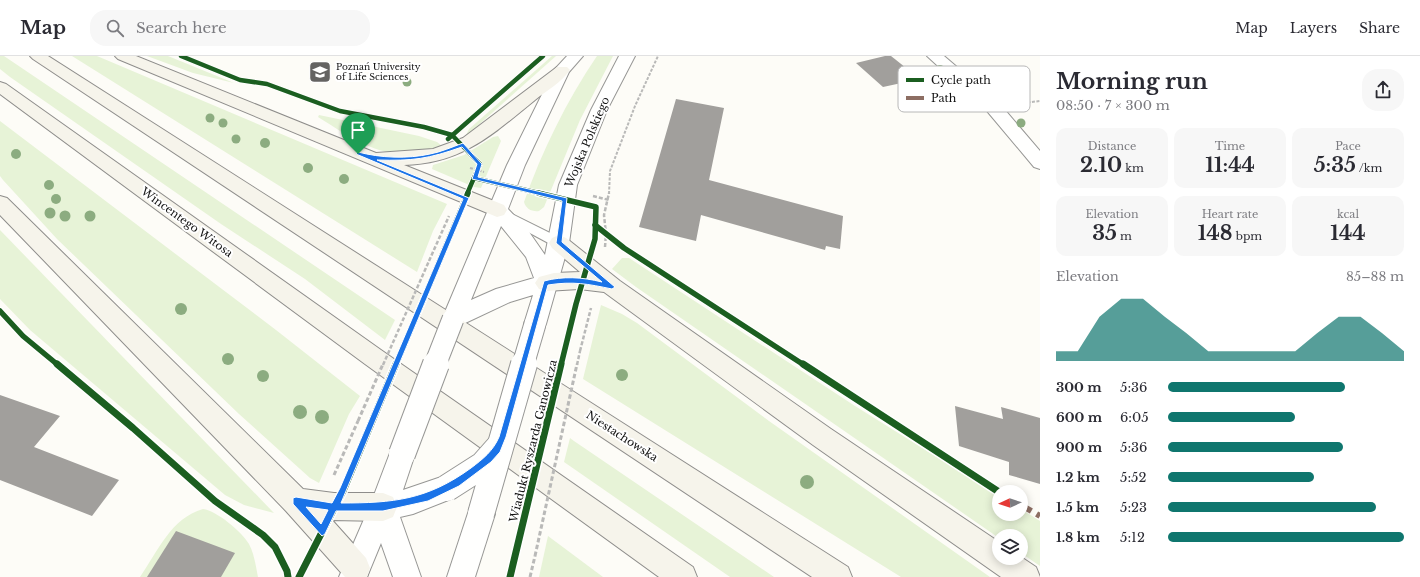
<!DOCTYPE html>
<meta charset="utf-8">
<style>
body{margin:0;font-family:"Libre Baskerville",serif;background:#f7f7f7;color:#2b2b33;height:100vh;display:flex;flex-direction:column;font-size:15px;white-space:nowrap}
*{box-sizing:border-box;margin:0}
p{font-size:13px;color:#7c7c81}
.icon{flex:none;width:22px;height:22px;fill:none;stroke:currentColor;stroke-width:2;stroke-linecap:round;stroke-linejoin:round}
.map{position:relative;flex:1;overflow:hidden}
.sheet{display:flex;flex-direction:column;background:#fff;width:380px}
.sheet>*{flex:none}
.needle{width:26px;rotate:267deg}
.buttons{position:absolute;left:992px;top:429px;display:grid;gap:8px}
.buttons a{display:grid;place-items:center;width:36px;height:36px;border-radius:50%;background:#fff;box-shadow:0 2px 10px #0003;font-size:20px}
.pin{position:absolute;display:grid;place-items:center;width:34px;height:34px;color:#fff;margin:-41px -17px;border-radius:50% 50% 50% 0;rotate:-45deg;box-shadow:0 0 4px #0007}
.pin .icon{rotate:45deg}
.round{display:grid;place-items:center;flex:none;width:42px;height:42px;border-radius:16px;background:#f7f7f7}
.head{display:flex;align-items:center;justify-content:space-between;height:68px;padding:0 16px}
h1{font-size:22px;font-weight:700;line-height:30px}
.metrics{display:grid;grid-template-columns:repeat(3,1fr);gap:6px;height:68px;padding:4px 16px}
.metrics div{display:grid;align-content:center;border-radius:10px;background:#f7f7f7;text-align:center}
.metrics b{font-size:20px;font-weight:700}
.metrics small{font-size:11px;font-weight:400}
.metrics p{font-size:11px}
.chart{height:112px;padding:8px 16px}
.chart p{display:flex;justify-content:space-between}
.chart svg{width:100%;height:72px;margin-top:4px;fill:#0f766e;opacity:.7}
ul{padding:0 16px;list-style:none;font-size:13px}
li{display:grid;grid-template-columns:64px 48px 1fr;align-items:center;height:30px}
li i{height:10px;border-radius:5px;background:#0f766e}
header{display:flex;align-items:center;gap:24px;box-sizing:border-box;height:56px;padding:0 20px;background:#fff;border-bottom:1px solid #e1e1e2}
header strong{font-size:19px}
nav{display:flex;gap:22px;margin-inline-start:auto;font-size:14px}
.search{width:280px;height:36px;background:#f7f7f7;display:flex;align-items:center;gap:10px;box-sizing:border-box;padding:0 14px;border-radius:16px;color:#7c7c81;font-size:15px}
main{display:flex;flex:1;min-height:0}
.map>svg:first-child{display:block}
.green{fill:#e7f3d7}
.building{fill:#a19f9c}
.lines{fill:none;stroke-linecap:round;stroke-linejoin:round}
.service-casing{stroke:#979795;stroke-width:2}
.minor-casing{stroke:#979795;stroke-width:2}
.tertiary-casing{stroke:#979795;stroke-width:2}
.secondary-casing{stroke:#8e8d8b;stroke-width:2}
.path-far2{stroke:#b9b9b8;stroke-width:2;stroke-dasharray:3 1.5;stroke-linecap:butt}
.path-far1{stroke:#b9b9b8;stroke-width:2.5;stroke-dasharray:4 2;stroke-linecap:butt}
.path{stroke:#b9b9b8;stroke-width:3;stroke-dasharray:4.5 2.5;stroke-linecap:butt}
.service{fill:#fffffe;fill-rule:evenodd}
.minor{fill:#fffffe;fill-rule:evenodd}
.tertiary{fill:#fffffe;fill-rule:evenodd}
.secondary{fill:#f6f4eb;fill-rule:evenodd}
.tertiary-bridge-far1-casing{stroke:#979795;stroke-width:23;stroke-linecap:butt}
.tertiary-bridge-casing{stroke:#979795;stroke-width:28;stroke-linecap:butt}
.path-bridge-far1{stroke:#b9b9b8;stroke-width:2.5;stroke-dasharray:4 2;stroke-linecap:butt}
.path-bridge{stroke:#b9b9b8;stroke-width:3;stroke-dasharray:4.5 2.5;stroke-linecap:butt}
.tertiary-bridge-far1{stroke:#fffffe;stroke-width:21}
.tertiary-bridge{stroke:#fffffe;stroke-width:26}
.quiet{stroke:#8d6e63;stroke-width:6;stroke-dasharray:12 6;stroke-linecap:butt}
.cycleway-far2-casing{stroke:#fff;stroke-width:6}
.cycleway-far1-casing{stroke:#fff;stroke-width:8}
.cycleway-casing{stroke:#fff;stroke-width:10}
.cycleway-far2{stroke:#1b5e20;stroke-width:4.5}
.cycleway-far1{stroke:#1b5e20;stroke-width:5.5}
.cycleway{stroke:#1b5e20;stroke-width:7}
.tree{fill:#8cac80}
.route{fill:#1a73e8;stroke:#fff;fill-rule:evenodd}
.labels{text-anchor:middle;stroke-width:4;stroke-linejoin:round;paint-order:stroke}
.far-poi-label{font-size:9px;fill:#111;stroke:#fff;text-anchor:start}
.street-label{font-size:11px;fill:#111;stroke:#fff}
.key{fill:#fff;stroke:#b8b8b8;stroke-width:1}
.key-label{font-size:11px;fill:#111}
</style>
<header>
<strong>Map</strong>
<div class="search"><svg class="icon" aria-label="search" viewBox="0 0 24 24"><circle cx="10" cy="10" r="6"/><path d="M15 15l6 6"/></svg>Search here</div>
<nav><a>Map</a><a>Layers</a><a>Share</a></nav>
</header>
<main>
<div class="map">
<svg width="1040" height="521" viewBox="0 0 1040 521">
<rect width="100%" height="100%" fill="#fdfcf7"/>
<!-- green -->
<g class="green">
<path d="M0,0H4L395,264L385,284L305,223L221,168L10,21L0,13Z"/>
<path d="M72,0H97L447,148L433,175L417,216Z"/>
<path d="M147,0H168L234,27L193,17Z"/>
<path d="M552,0H556L465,81L469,73Z"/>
<path d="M597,0H613L580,64L544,151L539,155C532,156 526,153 524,146C542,95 567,44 597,0Z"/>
<path d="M319,59L419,80L437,86L442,90L439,92C425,94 410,98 396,97C367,95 341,75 318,61Z"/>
<path d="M0,65L276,274L360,340L349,358L319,427L310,422L239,358L57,183L3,124L0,120Z"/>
<path d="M498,80L501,85L481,132L474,131L432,113L433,109L464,99L493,81Z"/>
<path d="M0,174L274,457L244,449L225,439L30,274L0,243Z"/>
<path d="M622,202H629L855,350L999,440V458H1021V453L1040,465V510L1021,497V480H999V482L636,231L612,213Z"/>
<path d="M601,249L622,258L637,267L769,365L990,521H901L583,323Z"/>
<path d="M570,382L574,385L774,521H730L564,406Z"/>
<path d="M203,453C217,455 241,475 249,488C254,497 256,511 258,521H140C158,495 171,462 203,453Z"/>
<path d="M548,480L603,521H539Z"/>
</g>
<!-- building -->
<g class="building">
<path d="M885,0H891L920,23L883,31L856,7Z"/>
<path d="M676,43L724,52L709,124L843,160L840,193L826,190L825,194L701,159L696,185L639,171Z"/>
<path d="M0,339L60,360L34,391L119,424L92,460L0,424Z"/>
<path d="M955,350L1003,363L1001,351L1040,362V428L1009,419V406L959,390Z"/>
<path d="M176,475L235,497L221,521H147Z"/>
</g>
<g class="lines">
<!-- service casing -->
<g class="service-casing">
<path id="service" d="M504,154L564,184L565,187L564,190L559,192L554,190L500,161L498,158L500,155Z"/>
</g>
<!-- minor casing -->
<g class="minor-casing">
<path id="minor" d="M927,0H944L999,47L1040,95V113L1034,111L987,55Z"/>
</g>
<!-- tertiary casing -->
<g class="tertiary-casing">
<g id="tertiary">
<path d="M567,0H583L569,16L525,109L508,153L527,173L545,199L559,129L591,54L619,0H635L607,54L577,129L569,187L546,268L543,275L535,277L527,275L524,268L533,239L510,246L461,269L453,272L445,269L442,263L507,109L554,14ZM501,170L526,201L534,222L496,233L471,244Z"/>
<path d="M402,386L411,389L415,398L403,434L447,419L456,423L460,432L456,441L413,458L400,461L421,521H393L381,487L367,521H339L371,447L393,389Z"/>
<path d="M481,444L491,448L495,458L475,521H447L471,448Z"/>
</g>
</g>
<!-- secondary casing -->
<g class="secondary-casing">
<g id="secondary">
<path d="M30,0H48L848,511L852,521H812L33,3Z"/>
<path d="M115,0H136L376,97L433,93L463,82L557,11H567L570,14C562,26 546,35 535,44C493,78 462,108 404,109L504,149L507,154L504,159L497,161L118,3Z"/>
<path d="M0,26L6,28L381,294L693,511L697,521H659L365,308L0,38Z"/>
<path d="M0,140L7,142L303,433L334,437H383L393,441L397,451L393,461L383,465L332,464L366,502L370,512L367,521H345L286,455L0,159Z"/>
<path d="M559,179L566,182L620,225L831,373L999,486V502H1021V501L1036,511L1040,521H1001L813,389L604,236L579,233L546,235L539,233L535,227L539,221L554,217L580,216L552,192L549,187L552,182Z"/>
</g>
</g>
<!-- path-far2 -->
<g class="path-far2">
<path d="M1023,47L1040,45"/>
<path d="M470,112L484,116"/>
<path d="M609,138L610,115L635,50L658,0"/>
</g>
<!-- path-far1 -->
<g class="path-far1">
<path d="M593,140L609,144"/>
<path d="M605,191L606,178L604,159L609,137"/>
<path d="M429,205L449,160"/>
<path d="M580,295L591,252"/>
</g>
<!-- path -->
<g class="path">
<path d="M334,419L358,365"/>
<path d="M284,521L287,515"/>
<path d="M530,521L535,500"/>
</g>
<!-- service -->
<use href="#service" class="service"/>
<!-- minor -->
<use href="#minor" class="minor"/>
<!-- tertiary -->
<use href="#tertiary" class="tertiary"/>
<!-- secondary -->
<use href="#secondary" class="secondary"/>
<!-- tertiary-bridge-far1 casing -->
<g class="tertiary-bridge-far1-casing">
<g id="tertiary-bridge-far1">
<path d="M435,309L453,263"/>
<path d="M523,309L535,268"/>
</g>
</g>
<!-- tertiary-bridge casing -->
<g class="tertiary-bridge-casing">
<g id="tertiary-bridge">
<path d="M402,398L436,308"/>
<path d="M447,432L483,409L499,391"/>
<path d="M481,458L524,308"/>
</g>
</g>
<!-- path-bridge-far1 -->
<g class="path-bridge-far1">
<path d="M383,309L429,205"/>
<path d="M577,309L580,295"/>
</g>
<!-- path-bridge -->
<g class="path-bridge">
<path d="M358,365L383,308"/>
<path d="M535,500L577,308"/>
</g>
<!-- tertiary-bridge-far1 -->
<use href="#tertiary-bridge-far1" class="tertiary-bridge-far1"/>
<!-- tertiary-bridge -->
<use href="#tertiary-bridge" class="tertiary-bridge"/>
<!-- quiet -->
<path class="quiet" d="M1021,449L1040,460"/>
<!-- cycleway-far2 casing -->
<g class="cycleway-far2-casing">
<g id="cycleway-far2">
<path d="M181,0L240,24L267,28L340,55L424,71L452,79L480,108L467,138"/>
<path d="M448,83L543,0"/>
<path d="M474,122L543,138"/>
</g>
</g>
<!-- cycleway-far1 casing -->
<g class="cycleway-far1-casing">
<g id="cycleway-far1">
<path d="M538,137L596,151L595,183L576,248L561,309"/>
<path d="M595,169L624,192L804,309"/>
<path d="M0,255L23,280L58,309"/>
<path d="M396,309L468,137"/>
</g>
</g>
<!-- cycleway casing -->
<g class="cycleway-casing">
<g id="cycleway">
<path d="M57,308L133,372L215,445L263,479L275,491L287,515L288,521"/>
<path d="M803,308L999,436"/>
<path d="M299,521L343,435L396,308"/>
<path d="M510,521L561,308"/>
</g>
</g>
<!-- cycleway-far2 -->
<use href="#cycleway-far2" class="cycleway-far2"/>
<!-- cycleway-far1 -->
<use href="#cycleway-far1" class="cycleway-far1"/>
<!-- cycleway -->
<use href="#cycleway" class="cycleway"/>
</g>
<!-- trees -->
<g class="tree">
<circle cx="940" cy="13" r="4"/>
<circle cx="407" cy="26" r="4.5"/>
<circle cx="210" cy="62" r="4.5"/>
<circle cx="223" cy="67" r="4.5"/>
<circle cx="1021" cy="67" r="4.5"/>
<circle cx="236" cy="83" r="4.5"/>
<circle cx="265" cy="87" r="5"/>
<circle cx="16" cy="98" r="5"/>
<circle cx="308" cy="112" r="5"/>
<circle cx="344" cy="123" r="5"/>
<circle cx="49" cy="129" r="5"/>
<circle cx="56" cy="143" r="5"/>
<circle cx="50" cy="157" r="5.5"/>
<circle cx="65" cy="160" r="5.5"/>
<circle cx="90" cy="160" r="5.5"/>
<circle cx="181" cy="253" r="6"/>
<circle cx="228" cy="303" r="6"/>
<circle cx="622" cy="319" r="6"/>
<circle cx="263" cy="320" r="6"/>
<circle cx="300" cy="356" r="7"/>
<circle cx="322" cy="361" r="7"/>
<circle cx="807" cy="426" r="7"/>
</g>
<!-- route -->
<path class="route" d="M463,87L482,108L478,121L567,142L562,186L615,231L612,233C588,228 573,225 548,229L506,381L500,396L491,406L459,430L428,445L383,455H336L325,478L322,480L293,448V442L296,441L332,447L340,432L463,143L356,98L358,96C381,102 407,103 430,98C441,96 452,91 463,87ZM462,91L477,108L472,123L562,145L556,187L602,226C582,221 563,220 544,225L499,381C493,395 483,403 471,412C427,444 393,447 341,447L469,142L377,104C413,105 428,103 462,91ZM306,451L328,454L321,468Z"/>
<!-- icons -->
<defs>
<g id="university-square" transform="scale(1.15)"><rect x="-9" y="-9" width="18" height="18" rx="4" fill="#646362" stroke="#fff"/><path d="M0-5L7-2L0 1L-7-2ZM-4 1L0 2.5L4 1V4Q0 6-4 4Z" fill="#fff"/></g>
</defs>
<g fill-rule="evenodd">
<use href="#university-square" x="320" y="16"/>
</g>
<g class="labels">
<!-- far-poi labels -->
<g class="far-poi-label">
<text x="336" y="14">Poznań University<tspan x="336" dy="10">of Life Sciences</tspan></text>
</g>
<!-- street labels -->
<g class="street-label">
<text transform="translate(587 86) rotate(-67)" y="4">Wojska Polskiego</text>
<text transform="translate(187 166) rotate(36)" y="4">Wincentego Witosa</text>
<text transform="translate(622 380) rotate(33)" y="4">Niestachowska</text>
<text transform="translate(533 385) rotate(-76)" y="4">Wiadukt Ryszarda Ganowicza</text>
</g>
</g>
<!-- legend -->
<rect x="898" y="10" width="132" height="46" rx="6" class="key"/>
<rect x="906" y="22" width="18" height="4" fill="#1b5e20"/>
<rect x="906" y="40" width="18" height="4" fill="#8d6e63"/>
<g class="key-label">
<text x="931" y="28">Cycle path</text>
<text x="931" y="46">Path</text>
</g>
</svg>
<div class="buttons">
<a><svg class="needle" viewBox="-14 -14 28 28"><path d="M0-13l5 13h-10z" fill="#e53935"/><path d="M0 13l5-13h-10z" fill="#7c7c81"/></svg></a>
<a><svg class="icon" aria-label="layers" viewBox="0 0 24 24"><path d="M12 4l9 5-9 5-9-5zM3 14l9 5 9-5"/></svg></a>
</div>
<div class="pin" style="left:358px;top:98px;background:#1e9e55"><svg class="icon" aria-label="arrive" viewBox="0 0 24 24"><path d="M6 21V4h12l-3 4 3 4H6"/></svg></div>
</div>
<section class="sheet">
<div class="head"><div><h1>Morning run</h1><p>08:50 · 7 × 300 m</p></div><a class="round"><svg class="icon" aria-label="share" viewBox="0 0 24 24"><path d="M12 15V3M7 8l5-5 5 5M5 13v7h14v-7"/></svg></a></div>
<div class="metrics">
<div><p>Distance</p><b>2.10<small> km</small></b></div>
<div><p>Time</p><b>11:44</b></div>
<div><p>Pace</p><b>5:35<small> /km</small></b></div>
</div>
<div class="metrics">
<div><p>Elevation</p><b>35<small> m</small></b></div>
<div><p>Heart rate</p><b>148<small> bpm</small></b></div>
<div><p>kcal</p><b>144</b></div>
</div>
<div class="chart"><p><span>Elevation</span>85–88 m</p>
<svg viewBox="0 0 160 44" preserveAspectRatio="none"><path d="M0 44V38L10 38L20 17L30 6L40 6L50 17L60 27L70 38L80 38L90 38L100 38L110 38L120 27L130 17L140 17L150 27L160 38V44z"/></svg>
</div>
<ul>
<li><b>300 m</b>5:36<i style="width:75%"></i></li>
<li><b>600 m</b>6:05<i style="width:54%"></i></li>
<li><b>900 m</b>5:36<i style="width:74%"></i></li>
<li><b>1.2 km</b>5:52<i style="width:62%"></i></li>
<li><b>1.5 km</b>5:23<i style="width:88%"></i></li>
<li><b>1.8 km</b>5:12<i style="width:100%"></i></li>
</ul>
</section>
</main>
